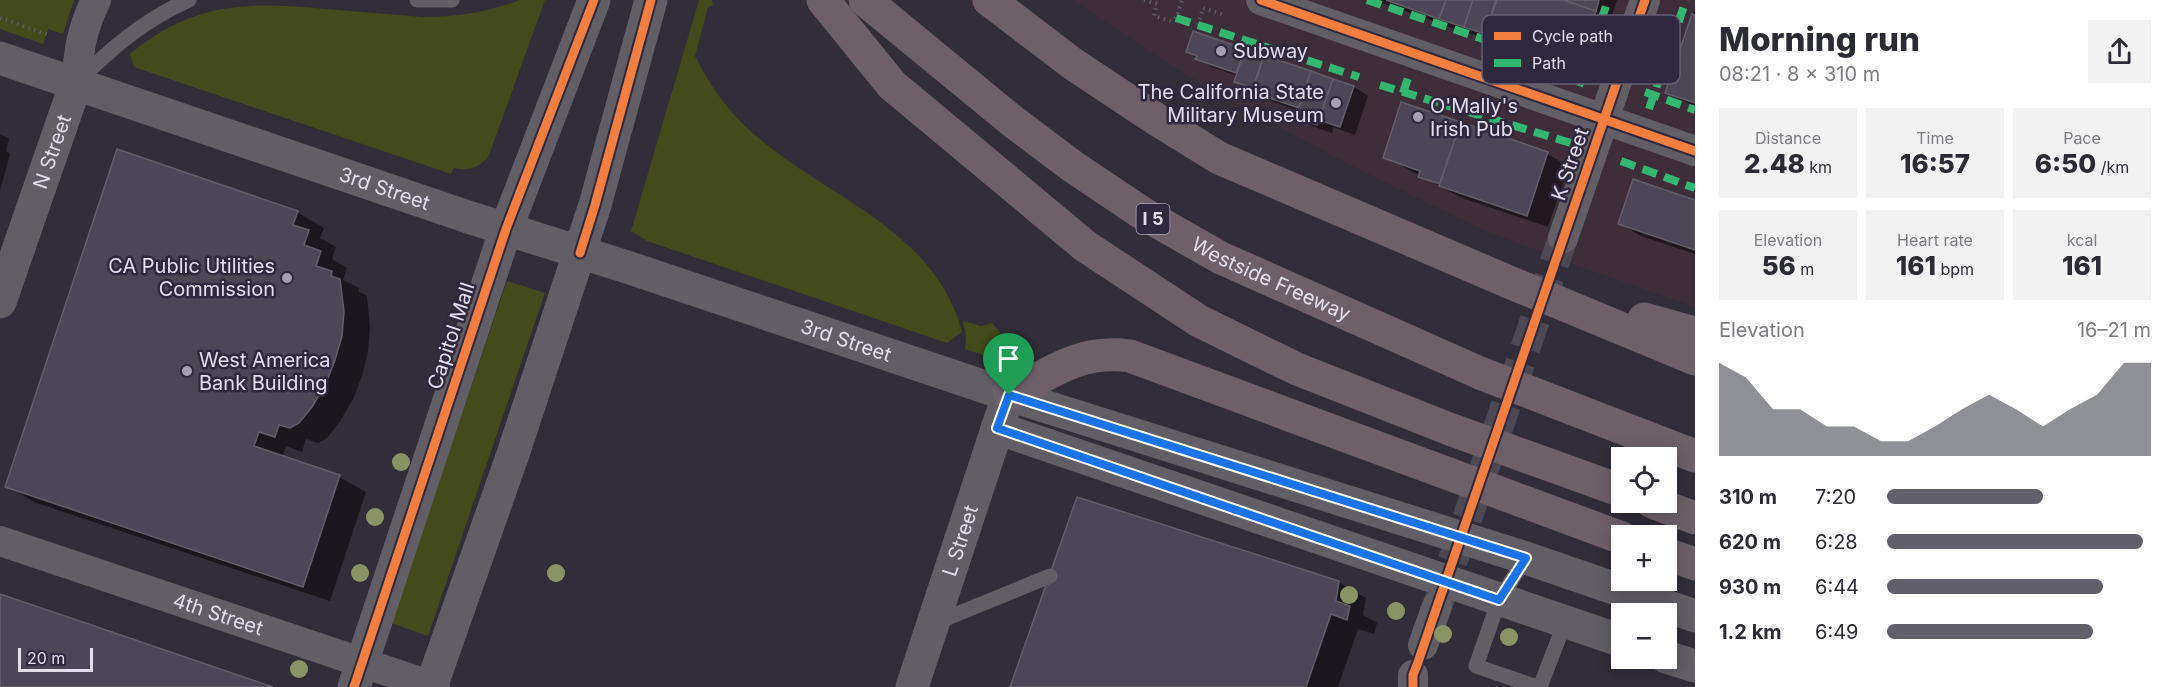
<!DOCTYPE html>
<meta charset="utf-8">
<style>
body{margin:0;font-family:Inter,sans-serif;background:#f2f2f3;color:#2b2b33;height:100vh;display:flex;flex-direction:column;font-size:22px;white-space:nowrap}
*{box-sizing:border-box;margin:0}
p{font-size:20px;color:#7c7c81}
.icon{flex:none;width:33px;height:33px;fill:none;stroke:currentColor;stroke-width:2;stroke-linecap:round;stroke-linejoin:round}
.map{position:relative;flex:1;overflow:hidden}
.details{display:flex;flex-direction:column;background:#fff;width:480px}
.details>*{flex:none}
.tools{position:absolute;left:1611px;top:447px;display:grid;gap:12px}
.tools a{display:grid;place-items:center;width:66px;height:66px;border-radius:0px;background:#fff;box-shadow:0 3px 15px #0003;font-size:30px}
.scale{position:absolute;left:18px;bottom:15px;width:75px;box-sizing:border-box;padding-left:6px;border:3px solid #e2deec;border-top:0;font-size:16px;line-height:21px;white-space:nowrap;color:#e2deec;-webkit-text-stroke:4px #2f283e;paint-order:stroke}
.pin{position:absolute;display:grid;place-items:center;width:51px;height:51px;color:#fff;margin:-62px -26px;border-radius:50% 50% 50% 0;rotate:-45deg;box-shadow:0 0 6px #0007}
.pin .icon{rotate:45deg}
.round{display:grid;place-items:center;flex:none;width:63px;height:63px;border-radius:0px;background:#f2f2f3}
.head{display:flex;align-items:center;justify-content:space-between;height:102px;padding:0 24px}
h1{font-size:33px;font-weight:800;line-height:45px}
.figures{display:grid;grid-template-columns:repeat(3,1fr);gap:9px;height:102px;padding:6px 24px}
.figures div{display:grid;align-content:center;border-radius:0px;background:#f2f2f3;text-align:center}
.figures b{font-size:26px;font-weight:800}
.figures small{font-size:16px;font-weight:400}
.figures p{font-size:16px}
.chart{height:168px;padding:12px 24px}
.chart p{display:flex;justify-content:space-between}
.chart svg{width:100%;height:108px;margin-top:6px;fill:#61606a;opacity:.7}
ul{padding:0 24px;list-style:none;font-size:20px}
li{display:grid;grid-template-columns:96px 72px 1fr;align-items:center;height:45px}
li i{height:15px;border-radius:8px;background:#61606a}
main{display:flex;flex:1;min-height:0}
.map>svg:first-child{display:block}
.commercial{fill:#3d2e39}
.green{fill:#434a1b}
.shadow{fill:#0007}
.building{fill:#4d4656;stroke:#625e68;stroke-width:1.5}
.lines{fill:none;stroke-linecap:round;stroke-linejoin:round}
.street-tunnel{stroke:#4c4854;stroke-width:30;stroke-dasharray:30 15;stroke-linecap:butt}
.path{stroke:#5e5b64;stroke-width:4;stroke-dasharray:1.5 4.5;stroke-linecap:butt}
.lane{stroke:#615e66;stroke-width:15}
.street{stroke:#615e66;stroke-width:30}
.secondary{stroke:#615e66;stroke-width:33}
.highway{stroke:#6d6069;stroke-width:33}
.quiet{stroke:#33b770;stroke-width:8;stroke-dasharray:15 8;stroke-linecap:butt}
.cycleway-casing{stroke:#2f283e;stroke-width:13}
.cycleway{stroke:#f27e40;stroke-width:9}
.tree{fill:#8a9364}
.route-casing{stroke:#fff;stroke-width:12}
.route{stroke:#1a73e8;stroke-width:8}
.poi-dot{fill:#a4a0ad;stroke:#2f283e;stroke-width:2}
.labels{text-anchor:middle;stroke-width:5;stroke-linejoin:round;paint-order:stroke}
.shield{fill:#2f283e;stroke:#aca7b8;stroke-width:1.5}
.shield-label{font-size:18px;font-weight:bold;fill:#e2deec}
.poi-label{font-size:20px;fill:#e2deec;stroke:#2f283e;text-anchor:start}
.street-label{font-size:20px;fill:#e2deec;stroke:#2f283e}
.key{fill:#2f283e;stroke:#655f72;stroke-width:1.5}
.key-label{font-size:16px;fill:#e2deec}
</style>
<main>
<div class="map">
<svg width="1695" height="687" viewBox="0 0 1695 687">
<rect width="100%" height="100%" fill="#312d39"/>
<!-- commercial -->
<path class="commercial" d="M1073,0H1695V307L1583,268L1476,227L1352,166L1228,100L1166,62Z"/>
<!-- green -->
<g class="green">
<path d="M0,0H74L63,34L48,29L43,44L0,29Z"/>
<path d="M520,0H545L489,155C481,167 468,172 454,168L451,174L134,67L130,54C194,1 248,2 326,9C358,12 391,14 423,17C457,17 488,12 520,0Z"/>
<path d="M699,0H712L713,5L708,7L695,56C710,86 729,113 755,135C827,198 935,229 962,332L947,343L647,241L631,231Z"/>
<path d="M507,281L545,293L428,636L391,623Z"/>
<path d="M963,321L981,326L992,323L1023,360L1013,365L965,349L966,338Z"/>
</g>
<!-- shadow -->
<g class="shadow">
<path d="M1373,0H1617L1610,21L1616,25L1599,76L1508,46L1499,41L1467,33Z"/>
<path d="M1695,10V107L1667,92Z"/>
<path d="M1194,33L1354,87L1368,96L1355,135L1333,127L1332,133L1312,126L1297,118L1299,111L1268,100L1235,81L1237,76L1212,67L1197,59L1187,51Z"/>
<path d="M0,134L9,139L6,151L10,154L0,191Z"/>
<path d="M1547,154L1569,166L1548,227L1462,198L1385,157Z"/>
<path d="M1695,202V254L1641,236L1619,223Z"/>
<path d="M297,212L324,228L320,238L336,247L332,259L347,268L343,280L359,288L358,291L367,296L370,328L368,352L362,376L353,399L339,423L327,438L318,443L306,439L302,452L286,446L282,458L339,477L366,492L330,601L34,502L7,486Z"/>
<path d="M1338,582L1366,598L1363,615L1377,623L1374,634L1358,629L1338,687H1011Z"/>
</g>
<!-- building -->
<g class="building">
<path d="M1386,0H1446L1439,19Z"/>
<path d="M1446,0H1473L1464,27L1439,19Z"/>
<path d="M1473,0H1496L1485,34L1464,27Z"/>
<path d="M1497,0H1564L1596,11L1577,65L1485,34Z"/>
<path d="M1564,0H1599L1596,11Z"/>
<path d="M1692,14L1695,15V103L1665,93Z"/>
<path d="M1193,31L1245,49L1236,73L1195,59L1197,56L1186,52Z"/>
<path d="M1245,49L1264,55L1253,88L1234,82Z"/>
<path d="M1264,55L1311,71L1299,108L1252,92Z"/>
<path d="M1311,71L1333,79L1317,125L1295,118Z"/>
<path d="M1333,79L1354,86L1340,127L1319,120Z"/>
<path d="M1401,102L1461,122L1440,184L1418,177L1420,171L1383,158Z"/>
<path d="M1461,122L1548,152L1527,216L1439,186Z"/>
<path d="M117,149L298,211L293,225L309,230L304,245L321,251L316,266L332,271L331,276L340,279L344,312L342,336L335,360L326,383L312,407L299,423L290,428L279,425L275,437L259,432L254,446L340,475L303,587L5,487Z"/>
<path d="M1633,179L1695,200V250L1618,224Z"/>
<path d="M1077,497L1339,581L1336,601L1350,606L1347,620L1331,614L1306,687H1010Z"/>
<path d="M0,594L112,632L273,687H0Z"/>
</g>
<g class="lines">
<!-- street-tunnel -->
<path class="street-tunnel" d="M1438,604L1563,238"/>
<!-- path -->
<g class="path">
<path d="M1144,0L1157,4L1154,16L1171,21L1176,18L1182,0"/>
<path d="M0,18L49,35"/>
<path d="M1198,25L1203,8L1224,15"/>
</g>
<!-- lane -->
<g class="lane">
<path d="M417,0H452"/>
<path d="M78,81C112,48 145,19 189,0"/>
<path d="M1526,558L1499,600L1476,666L1537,687"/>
<path d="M935,623L1050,576"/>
<path d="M1540,687L1565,622"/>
</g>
<!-- street -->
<g class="street">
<path d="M1261,0L1695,151"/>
<path d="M76,83C79,50 81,31 96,0"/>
<path d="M1563,238L1645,0"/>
<path id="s1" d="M0,541L435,687"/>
<path d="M1423,645L1437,606"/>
<path d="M1413,687V675"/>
</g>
<!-- secondary -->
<g class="secondary">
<path id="s2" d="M0,58L468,217L630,268L1009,395L1526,558L1695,616"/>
<path id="s3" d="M0,302L76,83"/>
<path d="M997,428L1622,641"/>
<path d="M1666,657L1695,666"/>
<path d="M354,687L506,229L594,0"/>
<path d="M431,687L513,454L595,205L651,0"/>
<path id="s4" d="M912,687L1004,408"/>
</g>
<!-- highway -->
<g class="highway">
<path d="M823,0L892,85L1085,246L1199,321L1297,369L1452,430L1622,491"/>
<path id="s5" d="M865,0L1011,120L1072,166L1142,213L1221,258L1480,373L1695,456"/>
<path d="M989,0L1073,64L1156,119L1219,158L1509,282L1695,359"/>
<path d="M1644,319L1695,333"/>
<path d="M1009,395C1050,373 1080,349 1130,356L1622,538"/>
<path d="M1652,502L1695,518"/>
<path d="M1666,554L1695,564"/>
</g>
<!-- quiet -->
<g class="quiet">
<path d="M1367,0L1596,77"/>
<path d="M1176,18L1359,77"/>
<path d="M1380,85L1571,143"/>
<path d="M1579,86L1608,0"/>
<path d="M1645,92L1695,110"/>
<path d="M1403,93L1408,78"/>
<path d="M1649,109L1686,0"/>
<path d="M1621,161L1695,188"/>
</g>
<!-- cycleway casing -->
<g class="cycleway-casing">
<g id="cycleway">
<path d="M1261,0L1695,151"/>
<path d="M580,253L595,205L651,0"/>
<path d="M354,687L506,229L594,0"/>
<path d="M1413,687V675L1417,665L1645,0"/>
</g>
</g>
<!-- cycleway -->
<use href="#cycleway" class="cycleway"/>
</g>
<!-- trees -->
<g class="tree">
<circle cx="401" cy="462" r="9"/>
<circle cx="375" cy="517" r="9"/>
<circle cx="360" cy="573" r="9"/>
<circle cx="556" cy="573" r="9"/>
<circle cx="1349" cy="595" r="9"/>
<circle cx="1396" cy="611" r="9"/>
<circle cx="1443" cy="634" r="9"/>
<circle cx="1509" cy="637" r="9"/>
<circle cx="299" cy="669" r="9"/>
</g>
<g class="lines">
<!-- route casing -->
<g class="route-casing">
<path id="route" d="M1009,395L1526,558L1499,600L997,428Z"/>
</g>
<!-- route -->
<use href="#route" class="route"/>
</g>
<!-- markers -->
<g class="poi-dot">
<circle cx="1221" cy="51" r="6"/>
<circle cx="1336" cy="103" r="6"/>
<circle cx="1418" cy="117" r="6"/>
<circle cx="287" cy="278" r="6"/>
<circle cx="187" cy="371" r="6"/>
</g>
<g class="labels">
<!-- shield labels -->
<rect class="shield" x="1136.5" y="204" width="33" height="30" rx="4.5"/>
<g class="shield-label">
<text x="1153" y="225">I 5</text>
</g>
<!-- poi labels -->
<g class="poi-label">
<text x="1233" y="58">Subway</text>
<text x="1324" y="99" text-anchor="end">The California State<tspan x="1324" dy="23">Military Museum</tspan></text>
<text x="1430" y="113">O'Mally's<tspan x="1430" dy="23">Irish Pub</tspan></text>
<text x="275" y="273" text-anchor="end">CA Public Utilities<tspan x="275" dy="23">Commission</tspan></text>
<text x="199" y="367">West America<tspan x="199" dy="23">Bank Building</tspan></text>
</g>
<!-- street labels -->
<g class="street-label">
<text dy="7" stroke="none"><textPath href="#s3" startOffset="159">N Street</textPath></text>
<text transform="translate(1570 164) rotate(-71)" y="7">K Street</text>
<text dy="7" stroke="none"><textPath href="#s2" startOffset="406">3rd Street</textPath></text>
<text dy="7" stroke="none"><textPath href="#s5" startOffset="495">Westside Freeway</textPath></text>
<text transform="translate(451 336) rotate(-72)" y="7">Capitol Mall</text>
<text dy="7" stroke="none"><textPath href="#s2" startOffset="892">3rd Street</textPath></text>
<text dy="7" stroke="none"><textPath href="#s4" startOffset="154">L Street</textPath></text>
<text dy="7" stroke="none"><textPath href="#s1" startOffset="230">4th Street</textPath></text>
</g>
</g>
<!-- legend -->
<rect x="1482" y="15" width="198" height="69" rx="9" class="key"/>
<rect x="1494" y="32" width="27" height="8" fill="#f27e40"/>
<rect x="1494" y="59" width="27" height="8" fill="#33b770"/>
<g class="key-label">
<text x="1532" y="42">Cycle path</text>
<text x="1532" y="69">Path</text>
</g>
</svg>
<div class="tools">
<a><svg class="icon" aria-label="locate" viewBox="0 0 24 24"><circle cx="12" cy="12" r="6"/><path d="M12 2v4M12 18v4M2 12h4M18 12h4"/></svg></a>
<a>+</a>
<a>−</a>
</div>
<div class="scale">20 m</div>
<div class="pin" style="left:1009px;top:395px;background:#1e9e55"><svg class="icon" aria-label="arrive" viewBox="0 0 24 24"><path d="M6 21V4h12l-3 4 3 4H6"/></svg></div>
</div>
<section class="details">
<div class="head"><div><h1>Morning run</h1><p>08:21 · 8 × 310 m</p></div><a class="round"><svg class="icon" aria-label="share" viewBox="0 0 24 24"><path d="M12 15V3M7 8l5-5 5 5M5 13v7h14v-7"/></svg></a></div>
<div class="figures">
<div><p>Distance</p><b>2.48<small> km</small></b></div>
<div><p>Time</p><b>16:57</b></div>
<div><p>Pace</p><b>6:50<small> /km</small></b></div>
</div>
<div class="figures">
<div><p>Elevation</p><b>56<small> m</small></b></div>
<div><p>Heart rate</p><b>161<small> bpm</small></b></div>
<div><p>kcal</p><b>161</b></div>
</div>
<div class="chart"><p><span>Elevation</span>16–21 m</p>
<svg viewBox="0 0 160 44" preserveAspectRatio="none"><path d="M0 44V6L10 12L20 25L30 25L40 32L50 32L60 38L70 38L80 32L90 25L100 19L110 25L120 32L130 25L140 19L150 6L160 6V44z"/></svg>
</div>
<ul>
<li><b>310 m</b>7:20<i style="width:59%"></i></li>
<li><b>620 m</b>6:28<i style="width:97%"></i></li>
<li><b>930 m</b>6:44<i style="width:82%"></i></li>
<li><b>1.2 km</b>6:49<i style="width:78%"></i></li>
</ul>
</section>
</main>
